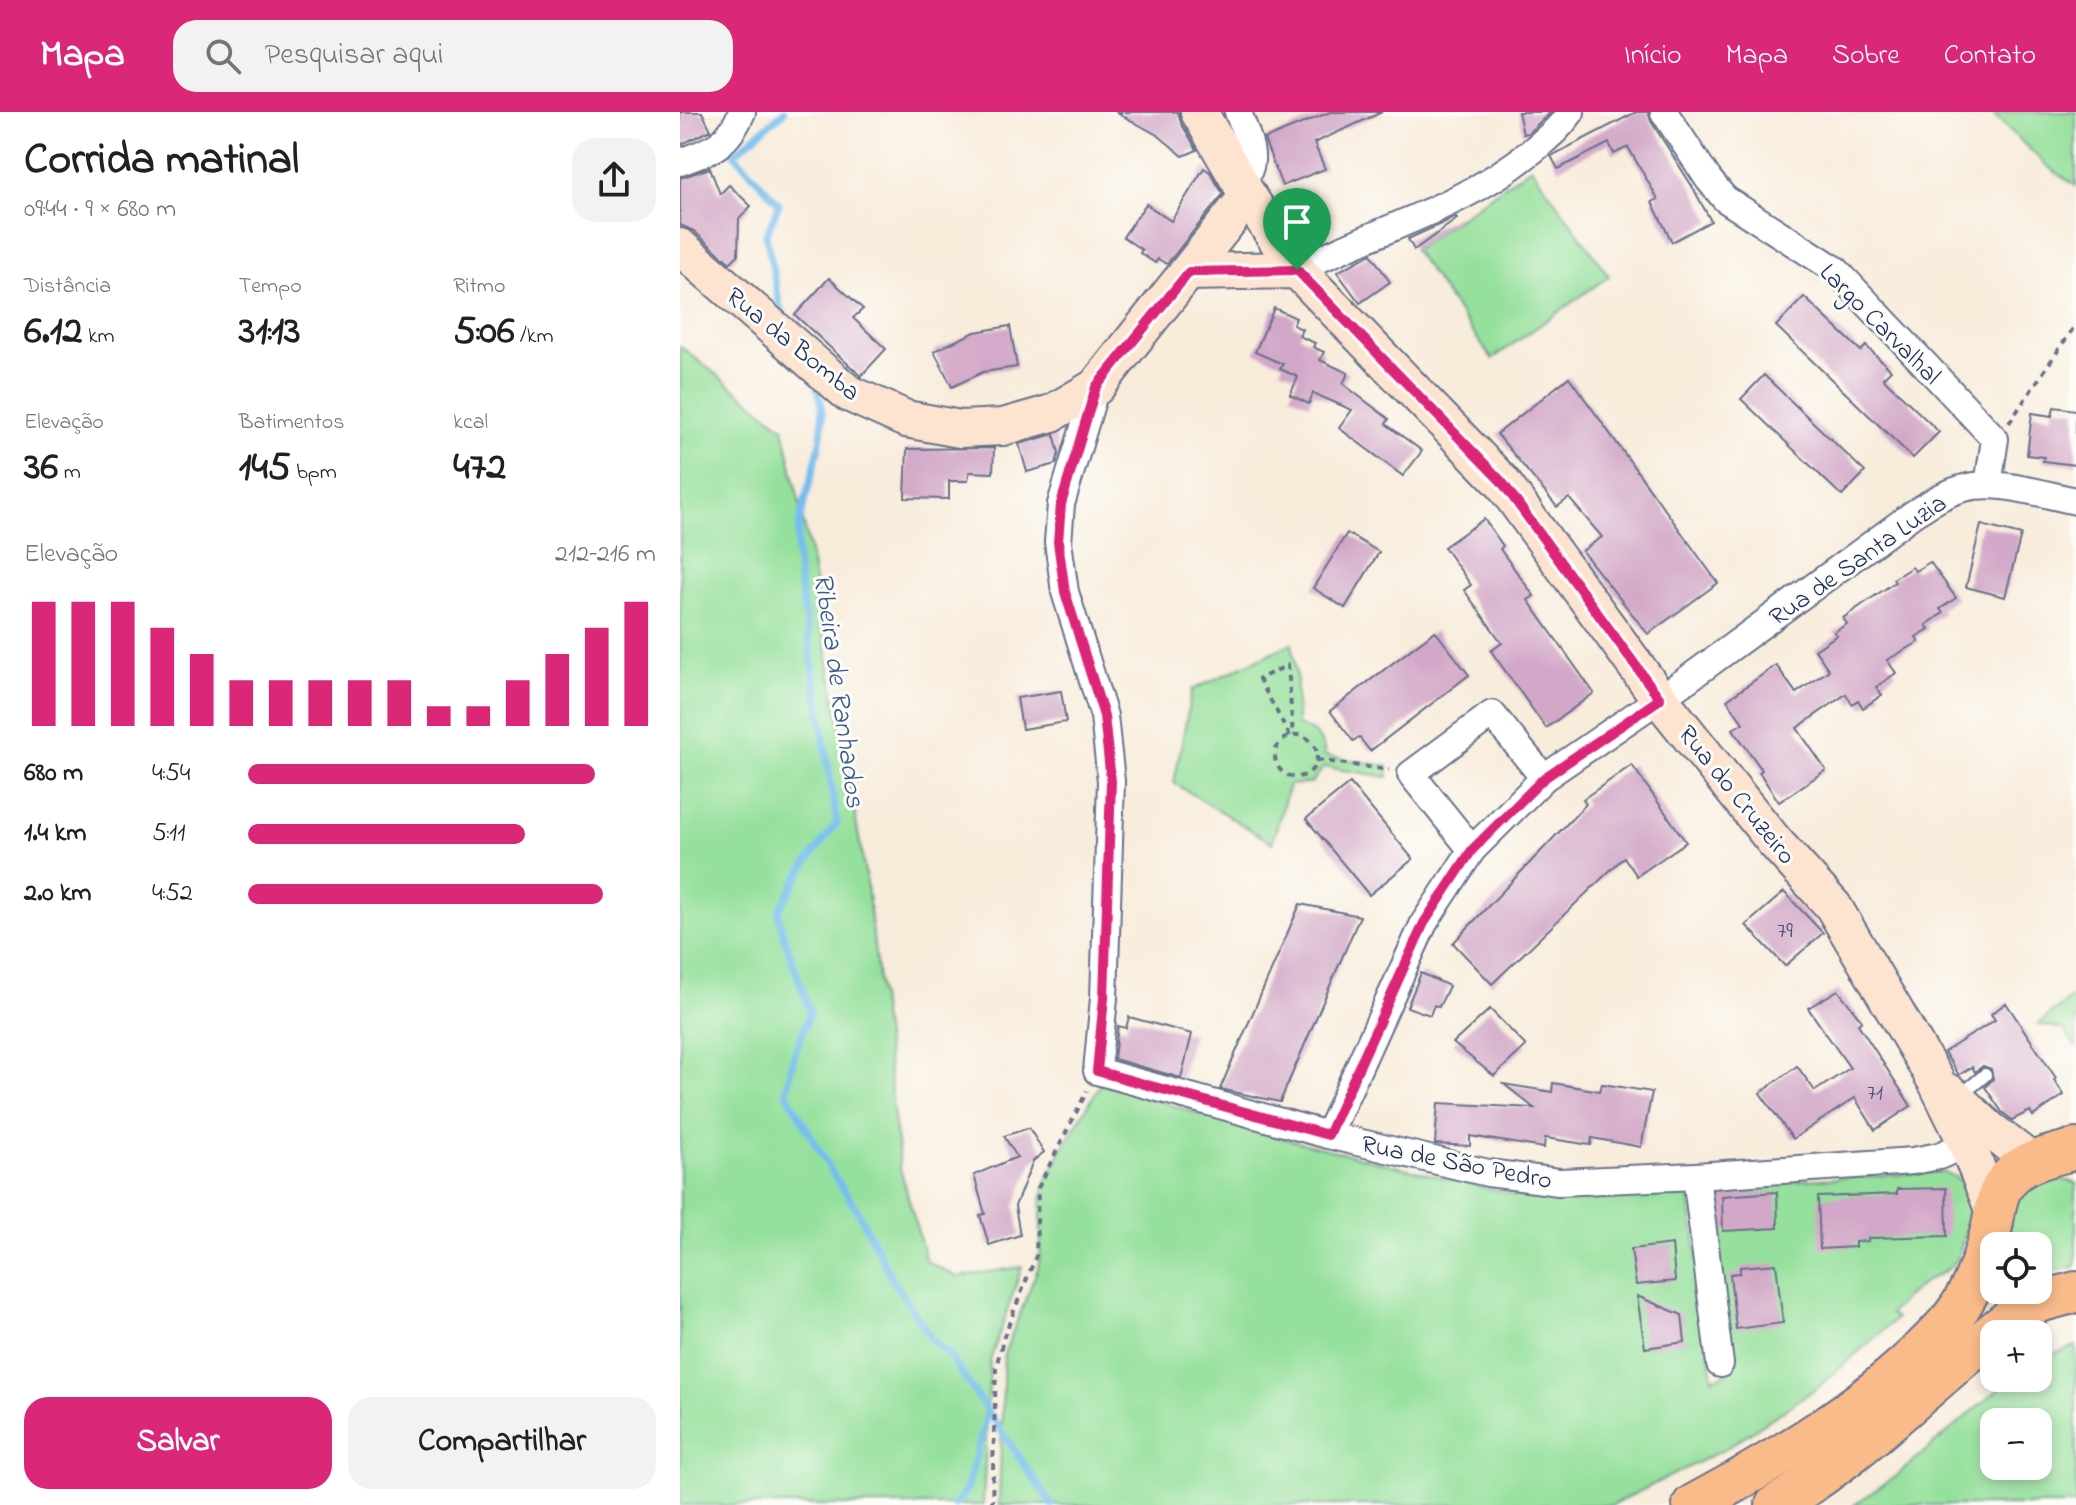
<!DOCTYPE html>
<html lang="pt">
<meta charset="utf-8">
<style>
body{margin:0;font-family:"Indie Flower",sans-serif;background:#f2f2f2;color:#202124;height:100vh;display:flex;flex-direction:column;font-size:30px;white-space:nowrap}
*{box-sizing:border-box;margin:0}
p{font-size:26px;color:#757577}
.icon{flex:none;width:44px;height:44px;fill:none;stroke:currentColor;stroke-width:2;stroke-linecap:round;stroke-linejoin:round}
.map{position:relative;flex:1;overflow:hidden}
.side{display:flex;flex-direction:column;background:#fff;width:680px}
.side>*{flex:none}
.buttons{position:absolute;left:1300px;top:1120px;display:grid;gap:16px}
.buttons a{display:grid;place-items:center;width:72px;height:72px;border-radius:16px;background:#fff;box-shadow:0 4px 12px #0003;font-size:40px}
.pin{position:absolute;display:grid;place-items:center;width:68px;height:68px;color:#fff;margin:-82px -34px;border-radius:50% 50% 50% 0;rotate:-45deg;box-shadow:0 0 8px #0007}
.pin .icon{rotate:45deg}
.round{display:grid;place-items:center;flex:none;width:84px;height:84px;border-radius:24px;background:#f2f2f2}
.summary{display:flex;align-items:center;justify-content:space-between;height:136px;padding:0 24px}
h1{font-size:44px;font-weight:700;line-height:60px}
.figures{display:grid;grid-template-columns:repeat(3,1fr);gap:12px;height:136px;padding:8px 24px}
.figures div{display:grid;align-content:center}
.figures b{font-size:40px;font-weight:700}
.figures small{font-size:22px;font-weight:400}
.figures p{font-size:22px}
.chart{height:224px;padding:16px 24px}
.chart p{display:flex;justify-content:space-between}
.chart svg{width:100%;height:144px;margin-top:8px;stroke:#db2777;stroke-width:6}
.primary-button{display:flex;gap:16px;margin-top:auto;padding:16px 24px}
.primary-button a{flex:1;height:92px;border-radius:24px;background:#db2777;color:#fff;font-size:32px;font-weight:700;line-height:92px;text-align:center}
.primary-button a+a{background:#f2f2f2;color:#202124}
ul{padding:0 24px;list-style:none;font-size:26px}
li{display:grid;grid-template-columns:128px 96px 1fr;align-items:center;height:60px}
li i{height:20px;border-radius:10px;background:#db2777}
header{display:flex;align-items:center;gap:48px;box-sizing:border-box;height:112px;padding:0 40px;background:#db2777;color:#fff}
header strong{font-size:38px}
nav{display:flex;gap:44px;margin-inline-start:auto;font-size:28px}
.search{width:560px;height:72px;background:#f2f2f2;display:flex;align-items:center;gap:20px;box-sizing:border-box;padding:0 28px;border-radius:24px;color:#757577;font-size:30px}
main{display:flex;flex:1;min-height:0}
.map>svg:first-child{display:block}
.green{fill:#95e09c;stroke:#58887d;stroke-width:2;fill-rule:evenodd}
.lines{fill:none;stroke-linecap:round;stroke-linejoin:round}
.stream{stroke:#76beee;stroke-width:7}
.building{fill:#d2a7c7}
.lane-casing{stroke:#68718a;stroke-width:16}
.street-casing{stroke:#68718a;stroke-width:30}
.secondary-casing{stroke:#68718a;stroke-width:40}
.primary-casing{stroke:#68718a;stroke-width:44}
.path{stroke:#68718a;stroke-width:4;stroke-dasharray:6 6;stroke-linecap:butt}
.lane{stroke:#fff;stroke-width:12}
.street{stroke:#fff;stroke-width:26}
.secondary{stroke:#fde4d1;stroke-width:36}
.primary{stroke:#fabb8b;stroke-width:40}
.route-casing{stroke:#fff;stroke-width:16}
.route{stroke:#db2777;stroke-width:10}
.labels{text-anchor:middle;stroke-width:6;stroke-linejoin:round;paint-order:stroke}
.number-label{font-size:22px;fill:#494d78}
.street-label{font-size:26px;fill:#1b2f5e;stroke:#fdfcf7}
.water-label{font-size:28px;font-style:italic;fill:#365a89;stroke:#fdfcf7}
</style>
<header>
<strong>Mapa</strong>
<div class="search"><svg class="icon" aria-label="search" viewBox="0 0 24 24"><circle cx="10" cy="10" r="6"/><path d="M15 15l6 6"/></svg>Pesquisar aqui</div>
<nav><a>Início</a><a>Mapa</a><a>Sobre</a><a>Contato</a></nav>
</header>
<main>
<section class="side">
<div class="summary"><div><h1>Corrida matinal</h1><p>09:44 · 9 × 680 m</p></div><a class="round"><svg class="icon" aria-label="share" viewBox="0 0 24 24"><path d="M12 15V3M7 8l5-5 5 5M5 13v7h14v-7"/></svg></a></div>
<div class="figures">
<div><p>Distância</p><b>6.12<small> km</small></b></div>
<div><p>Tempo</p><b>31:13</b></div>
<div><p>Ritmo</p><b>5:06<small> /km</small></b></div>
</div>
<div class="figures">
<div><p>Elevação</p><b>36<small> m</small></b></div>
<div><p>Batimentos</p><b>145<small> bpm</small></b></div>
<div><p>kcal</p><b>472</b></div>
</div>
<div class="chart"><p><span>Elevação</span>212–216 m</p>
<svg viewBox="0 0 160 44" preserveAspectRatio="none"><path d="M5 44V6M15 44V6M25 44V6M35 44V14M45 44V22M55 44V30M65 44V30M75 44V30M85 44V30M95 44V30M105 44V38M115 44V38M125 44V30M135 44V22M145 44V14M155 44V6"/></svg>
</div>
<ul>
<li><b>680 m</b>4:54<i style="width:85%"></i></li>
<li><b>1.4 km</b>5:11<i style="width:68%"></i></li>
<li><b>2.0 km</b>4:52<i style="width:87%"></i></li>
</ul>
<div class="primary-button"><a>Salvar</a><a>Compartilhar</a></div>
</section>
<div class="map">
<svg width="1396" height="1393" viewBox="0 0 1396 1393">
<rect width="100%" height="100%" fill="#fdfcf7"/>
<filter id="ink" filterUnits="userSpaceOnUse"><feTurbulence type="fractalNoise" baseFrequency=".0125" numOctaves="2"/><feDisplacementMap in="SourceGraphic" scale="16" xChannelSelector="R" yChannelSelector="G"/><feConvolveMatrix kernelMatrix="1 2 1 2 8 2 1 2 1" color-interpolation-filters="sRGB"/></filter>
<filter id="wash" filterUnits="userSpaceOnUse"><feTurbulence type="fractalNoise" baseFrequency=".006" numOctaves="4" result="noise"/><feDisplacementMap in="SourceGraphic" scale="32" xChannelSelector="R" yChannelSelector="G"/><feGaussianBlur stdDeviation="1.8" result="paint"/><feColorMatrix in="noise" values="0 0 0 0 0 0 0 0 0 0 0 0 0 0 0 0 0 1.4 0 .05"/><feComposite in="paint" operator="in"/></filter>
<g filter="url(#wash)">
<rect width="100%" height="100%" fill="#f8ecdb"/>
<!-- green -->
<g class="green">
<path d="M1311,0H1396V74L1367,54Z"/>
<path d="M851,55L929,164L812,247L734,138Z"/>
<path d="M0,234L103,315L130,440L187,773L220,1056L246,1149L277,1165L342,1155L310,1249L303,1393H0Z"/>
<path d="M612,531L617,569V613C634,619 643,626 645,644L708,654V665L644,655L631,671L609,673L592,731L494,671L512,578Z"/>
<path d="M1396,882V935L1383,917L1358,912Z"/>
<path d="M421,971L581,1021L834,1083L885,1085L1009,1078L1033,1267L1051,1259L1031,1090L1034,1080L1039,1076L1125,1068L1260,1060C1268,1062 1277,1064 1282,1071C1294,1089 1285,1142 1270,1155C1264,1161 1255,1164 1248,1168C1234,1177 1222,1190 1210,1201L1216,1207L1137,1276L1045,1337L932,1393H319L324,1242L358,1156C364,1131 358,1106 363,1081C369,1053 406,998 421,971Z"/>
<path d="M1381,1067L1396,1071V1154C1383,1158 1371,1160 1358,1154V1134H1336C1316,1099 1346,1069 1381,1067Z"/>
<path d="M1396,1234V1393H1174L1217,1363L1332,1266H1358V1248ZM1314,1310H1358V1354H1314Z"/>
</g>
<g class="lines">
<!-- stream -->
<g class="stream">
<path d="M104,0L54,42L99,92L86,123L100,194L107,208"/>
<path d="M136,273C156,317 123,376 118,421C114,456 124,496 129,530C138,591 148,651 157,711L127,751L98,800L103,822L130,900L114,944L106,980L154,1064L176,1096L212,1167L253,1229L269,1243L372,1393"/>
<path d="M275,1393L287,1377L307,1302"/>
</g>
</g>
<g id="blocks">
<!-- building -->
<g class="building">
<path d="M0,0H22L31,18L0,33Z"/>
<path d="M436,0H498L501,11L517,38L503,44L479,24Z"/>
<path d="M650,0H702L634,31L645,57L602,74L584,27Z"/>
<path d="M838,0H871L848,21L843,22Z"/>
<path d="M956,0H968L971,9L1012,74L1031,109L992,130L972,90L978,87L948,35L934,42L929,31L878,57L871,44Z"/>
<path d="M30,56L40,82L49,73L71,94L59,107L58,143L50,151L14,119L0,113V66Z"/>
<path d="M524,56L530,60L543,82L487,152L478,147L475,151L460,141L462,138L443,125L466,92L491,109Z"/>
<path d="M776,105L777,107L734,138L728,127Z"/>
<path d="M691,142L710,170L680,191L657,160Z"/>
<path d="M149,166L183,197L173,206L206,237L181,264L115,203Z"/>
<path d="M1124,185L1181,239L1186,234L1211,258L1203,266L1259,320L1233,346L1096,214Z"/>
<path d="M594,196L616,206L613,213L622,217L619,224L635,231L633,235L644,240L640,248L668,261L663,272L709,307L706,312L742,339L723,364L659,316L672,298L633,281L629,292L610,283L618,265L600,257L603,252L575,240Z"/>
<path d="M330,214L337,255L303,260L272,275L254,239L295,220Z"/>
<path d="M1084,263L1185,360L1162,384L1061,287Z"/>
<path d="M889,265L1038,471L968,522L902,439L922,425L889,386L877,395L817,322Z"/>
<path d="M1374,295L1396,298V353L1363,349L1364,345L1347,343L1352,301L1372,304Z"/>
<path d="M374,322L379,341L376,352L347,360L339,332Z"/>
<path d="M314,336L313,361L289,360L288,369H269V387L225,386L227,337Z"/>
<path d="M804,407L823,434L820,437L854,484L848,488L914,581L866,616L811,539L822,531L784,478L791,473L764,435Z"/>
<path d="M1301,413L1341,423L1325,485L1286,475Z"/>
<path d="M667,421L699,440L665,496L633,476Z"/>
<path d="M1250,450L1276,486L1260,497L1263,501L1246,513L1249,517L1236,525L1239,530L1207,548L1216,561L1196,575L1202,583L1183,596L1178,588L1172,592L1166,582L1117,616L1146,658L1099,690L1079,660L1082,658L1053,617L1063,611L1047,588L1096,553L1116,581L1149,558L1135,538L1157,523L1154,520L1167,512L1163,506L1215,470L1213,467L1232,455L1235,459Z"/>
<path d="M755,519L789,563L690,639L679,625L673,629L650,599Z"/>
<path d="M381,579L386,610L342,617L337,586Z"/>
<path d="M952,653L1006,730L957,764L944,745L812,872L773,831L906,692L903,687Z"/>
<path d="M670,671L733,747L689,783L626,707Z"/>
<path d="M1104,780L1143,821L1105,854L1066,813Z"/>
<path d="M620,792L680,804L600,990L540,977Z"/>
<path d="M741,861L769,874L759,895L754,893L750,903L727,895Z"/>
<path d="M1158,878L1182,909L1178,912L1231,994L1195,1018L1175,986L1113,1027L1080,981L1117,954L1135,979L1170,956L1128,896Z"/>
<path d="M1326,891L1376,966L1374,968L1384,983L1353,1004L1350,999L1332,1008L1322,1000L1305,975L1313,967L1311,957L1303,954L1295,960L1292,955L1279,963L1264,940L1315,908L1311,902Z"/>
<path d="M810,897L846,934L814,964L773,931Z"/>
<path d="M449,905L512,922L501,966L434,947L438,914L446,916Z"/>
<path d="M873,971L920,979L922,972L972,980L961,1035L912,1026L911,1033L865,1026L864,1036L790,1024V1034L755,1032L758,991L854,996L824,972L872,980Z"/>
<path d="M349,1016L364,1040L353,1049L335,1094L340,1123L309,1133L300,1103L305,1102L294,1063L337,1045L324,1024Z"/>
<path d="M1266,1076L1267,1124L1188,1126V1129L1175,1130V1135L1140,1137L1138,1085L1217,1082V1077Z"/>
<path d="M1097,1080L1098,1116L1043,1119L1042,1084Z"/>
<path d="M992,1132L995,1169L956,1173L951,1137Z"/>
<path d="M1096,1152L1103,1211L1056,1217L1050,1162L1060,1161V1155Z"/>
<path d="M957,1184L1002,1203L1005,1230L965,1236Z"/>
</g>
</g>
</g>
<g filter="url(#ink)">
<use href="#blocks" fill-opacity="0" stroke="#68718a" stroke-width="2"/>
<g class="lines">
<!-- lane casing -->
<g class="lane-casing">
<path id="lane" d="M1280,984L1305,963"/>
</g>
<!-- street casing -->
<g class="street-casing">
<g id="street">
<path d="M558,0C566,23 582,51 560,70"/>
<path d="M984,0L1029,68L1045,87L1156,158L1315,327L1308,373"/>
<path d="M0,50C33,38 48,33 62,0"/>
<path d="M617,158C697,117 781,97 852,39C867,26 880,16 891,0"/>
<path d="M416,275L381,392L378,430L385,480L424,604L431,669L424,886L417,959L648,1023L808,1061L879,1070L1016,1064L1233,1049L1259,1044L1287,1032"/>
<path d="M792,738L731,662L812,602L864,666"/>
<path d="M648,1023L744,811L792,738L864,666L1008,567L1233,402C1249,392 1265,381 1284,376C1318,367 1361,382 1396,389"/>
<path d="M1016,1064L1040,1252"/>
</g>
</g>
<!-- secondary casing -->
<g class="secondary-casing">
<g id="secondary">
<path d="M519,0L568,84L617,158L822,370L980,587L1094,729L1153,794L1256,969L1287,1032L1313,1097"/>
<path d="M0,135L168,281L226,307L280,317L323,315L372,301L416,275L568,84"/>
<path d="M509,160L617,158"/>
<path d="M1270,981L1309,1017L1352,1050"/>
</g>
</g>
<!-- primary casing -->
<g class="primary-casing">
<g id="primary">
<path d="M1013,1393C1104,1344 1194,1291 1265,1214C1289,1189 1301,1154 1310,1122C1317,1098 1313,1080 1334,1061C1351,1047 1375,1043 1396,1037"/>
<path d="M1096,1393C1191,1338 1256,1261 1342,1198L1359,1190L1396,1180"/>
</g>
</g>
<!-- path -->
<g class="path">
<path d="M1329,311L1396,212"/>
<circle cx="616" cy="644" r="21"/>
<path d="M610,624L579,567L608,553L613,624"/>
<path d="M637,648L709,658"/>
<path d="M312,1393L316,1255L324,1224L356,1144L358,1076L407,979"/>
</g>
<!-- lane -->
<use href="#lane" class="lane"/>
<!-- street -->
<use href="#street" class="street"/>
<!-- secondary -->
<use href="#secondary" class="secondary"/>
<!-- primary -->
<use href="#primary" class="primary"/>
</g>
</g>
<g class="lines" filter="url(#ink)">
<!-- route casing -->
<g class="route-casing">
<path id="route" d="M617,158L822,370L980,587L864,666L792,738L744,811L648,1023L417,959L424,886L431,669L424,604L385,480L378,430L381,392L416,275L509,160Z"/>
</g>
<!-- route -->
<use href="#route" class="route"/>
</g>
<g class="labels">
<!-- number labels -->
<g class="number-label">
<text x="1105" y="825">79</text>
<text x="1195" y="987">71</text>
</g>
<!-- street labels -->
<g class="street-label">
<text transform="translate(1201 211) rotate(45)" y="9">Largo Carvalhal</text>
<text transform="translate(114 231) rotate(39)" y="9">Rua da Bomba</text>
<text transform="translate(1177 447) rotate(-35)" y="9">Rua de Santa Luzia</text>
<text transform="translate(1058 682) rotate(51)" y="9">Rua do Cruzeiro</text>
<text transform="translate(777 1049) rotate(11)" y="9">Rua de São Pedro</text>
</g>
<!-- water labels -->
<g class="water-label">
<text transform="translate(161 578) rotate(82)" y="10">Ribeira de Ranhados</text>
</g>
</g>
</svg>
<div class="buttons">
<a><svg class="icon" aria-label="locate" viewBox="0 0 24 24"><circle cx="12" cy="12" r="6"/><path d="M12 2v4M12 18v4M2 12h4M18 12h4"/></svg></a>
<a>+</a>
<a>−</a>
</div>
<div class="pin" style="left:617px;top:158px;background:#1e9e55"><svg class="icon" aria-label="arrive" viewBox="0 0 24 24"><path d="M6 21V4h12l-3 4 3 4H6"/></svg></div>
</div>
</main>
